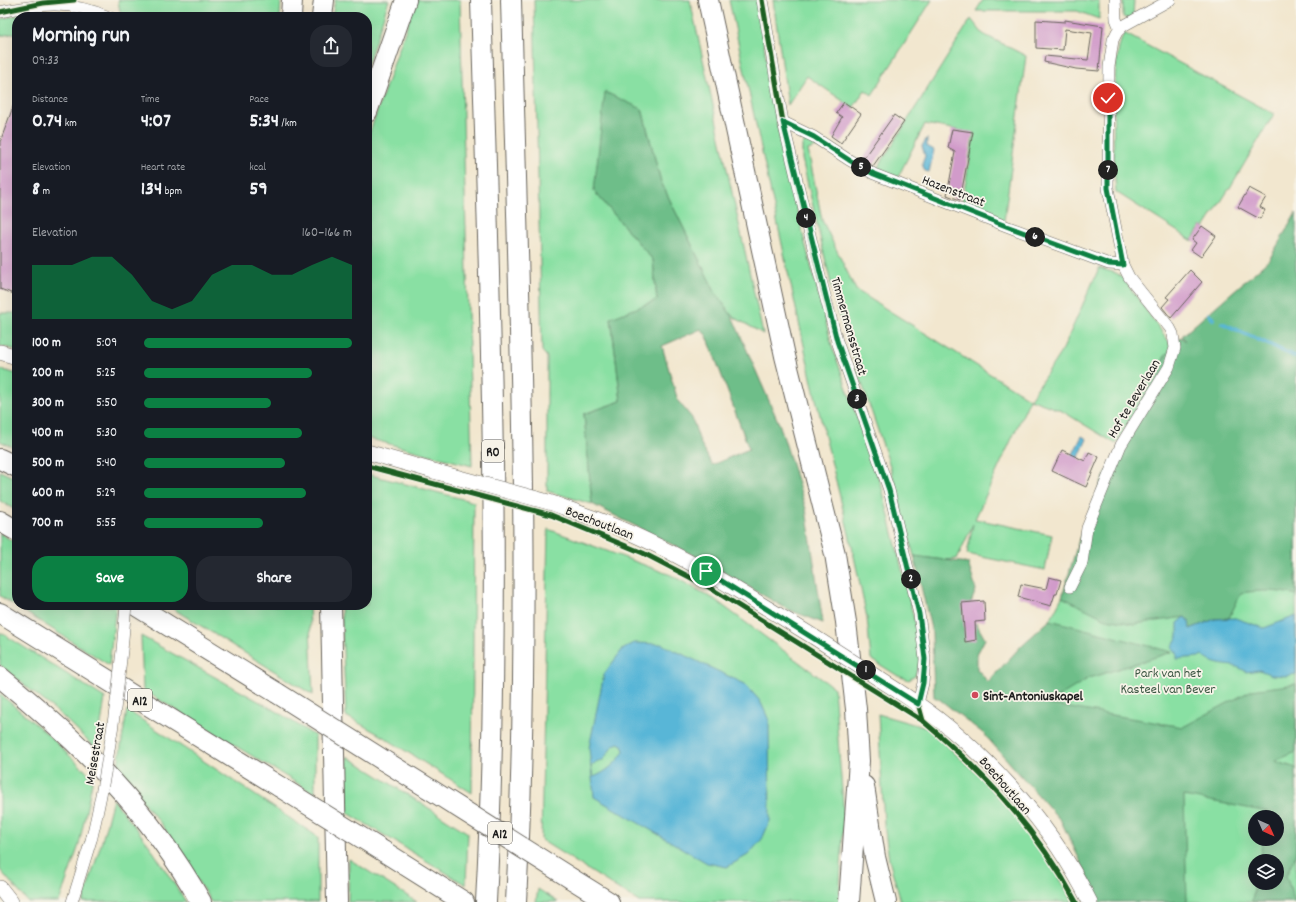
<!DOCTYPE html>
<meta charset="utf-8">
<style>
body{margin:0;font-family:Dekko,sans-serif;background:#242831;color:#f1f3f6;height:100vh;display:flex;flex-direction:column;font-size:15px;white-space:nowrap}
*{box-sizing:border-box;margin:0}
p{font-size:13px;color:#9ea1a6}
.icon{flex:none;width:22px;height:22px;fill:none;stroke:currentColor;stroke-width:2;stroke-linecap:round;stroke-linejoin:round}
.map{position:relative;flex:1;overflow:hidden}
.sheet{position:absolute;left:12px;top:12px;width:360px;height:598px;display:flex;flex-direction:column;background:#171b24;border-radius:16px;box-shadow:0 4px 16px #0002}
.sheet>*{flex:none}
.needle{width:26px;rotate:135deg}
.tools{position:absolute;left:1248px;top:810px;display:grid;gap:8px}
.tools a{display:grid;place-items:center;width:36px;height:36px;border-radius:50%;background:#171b24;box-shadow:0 4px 16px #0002;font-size:20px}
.pin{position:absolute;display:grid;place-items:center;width:34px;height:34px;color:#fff;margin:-17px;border:2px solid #fff;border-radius:50%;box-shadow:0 1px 4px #0007}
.km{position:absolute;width:20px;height:20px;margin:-10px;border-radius:50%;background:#222;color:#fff;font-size:11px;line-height:20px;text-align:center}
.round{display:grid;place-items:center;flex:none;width:42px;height:42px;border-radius:16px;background:#242831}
.summary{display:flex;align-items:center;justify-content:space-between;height:68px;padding:0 20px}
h1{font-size:22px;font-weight:800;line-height:30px}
.stats{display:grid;grid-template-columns:repeat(3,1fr);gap:6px;height:68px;padding:4px 20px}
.stats div{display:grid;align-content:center}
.stats b{font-size:20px;font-weight:800}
.stats small{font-size:11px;font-weight:400}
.stats p{font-size:11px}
.chart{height:112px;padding:8px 20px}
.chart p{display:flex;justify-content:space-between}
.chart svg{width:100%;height:72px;margin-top:4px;fill:#0b8043;opacity:.7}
.primary-button{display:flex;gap:8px;margin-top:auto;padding:8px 20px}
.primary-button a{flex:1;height:46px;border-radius:16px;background:#0b8043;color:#fff;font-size:16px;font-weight:800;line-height:46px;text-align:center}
.primary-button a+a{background:#242831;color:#f1f3f6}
ul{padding:0 20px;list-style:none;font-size:13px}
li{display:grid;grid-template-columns:64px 48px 1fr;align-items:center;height:30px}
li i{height:10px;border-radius:5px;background:#0b8043}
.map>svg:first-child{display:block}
.green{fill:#89e0a3;stroke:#527e60;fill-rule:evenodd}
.forest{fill:#6ebe89;stroke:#456d52;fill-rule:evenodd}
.water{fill:#58b6d7;stroke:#3a697a;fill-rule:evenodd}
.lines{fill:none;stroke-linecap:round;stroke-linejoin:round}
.stream{stroke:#58b6d7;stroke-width:4}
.building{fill:#d19bca}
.minor-casing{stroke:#67635b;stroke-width:12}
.secondary-casing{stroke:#67635b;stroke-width:16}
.motorway-casing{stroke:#67635b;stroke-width:22}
.minor{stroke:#fff;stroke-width:11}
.secondary{stroke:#fff;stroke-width:15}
.motorway{stroke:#fff;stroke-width:20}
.minor-bridge-casing{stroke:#67635b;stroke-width:12;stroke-linecap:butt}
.secondary-bridge-casing{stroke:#67635b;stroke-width:16;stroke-linecap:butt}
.motorway-bridge-casing{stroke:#67635b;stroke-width:22;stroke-linecap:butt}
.minor-bridge{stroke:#fff;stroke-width:11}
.secondary-bridge{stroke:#fff;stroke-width:15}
.motorway-bridge{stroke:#fff;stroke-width:20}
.cycleway-casing{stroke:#f7f3e8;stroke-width:8}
.cycleway{stroke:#1b5e20;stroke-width:5}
.route-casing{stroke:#fff;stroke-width:8}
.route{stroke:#0b8043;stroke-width:5}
.poi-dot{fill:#d1495b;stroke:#f7f3e8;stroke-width:1.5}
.labels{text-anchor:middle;stroke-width:3.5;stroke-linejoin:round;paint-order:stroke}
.shield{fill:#f7f3e8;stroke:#5e5c59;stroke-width:1}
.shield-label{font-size:13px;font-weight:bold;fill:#1c1c1c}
.street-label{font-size:14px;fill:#1c1c1c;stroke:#f7f3e8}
.park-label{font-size:14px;fill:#3d5744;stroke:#f7f3e8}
.poi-label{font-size:14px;font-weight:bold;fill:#1c1c1c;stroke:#f7f3e8;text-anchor:start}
</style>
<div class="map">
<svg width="1296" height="902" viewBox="0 0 1296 902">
<rect width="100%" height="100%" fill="#f7f3e8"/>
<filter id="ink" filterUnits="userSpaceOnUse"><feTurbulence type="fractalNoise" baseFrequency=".025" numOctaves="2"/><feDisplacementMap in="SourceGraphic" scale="8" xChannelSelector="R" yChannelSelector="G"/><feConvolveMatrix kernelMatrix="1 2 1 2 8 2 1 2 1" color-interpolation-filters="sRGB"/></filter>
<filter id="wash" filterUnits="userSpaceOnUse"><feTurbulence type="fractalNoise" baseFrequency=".012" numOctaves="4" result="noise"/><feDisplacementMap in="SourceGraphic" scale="16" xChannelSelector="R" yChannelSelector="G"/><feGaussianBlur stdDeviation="0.9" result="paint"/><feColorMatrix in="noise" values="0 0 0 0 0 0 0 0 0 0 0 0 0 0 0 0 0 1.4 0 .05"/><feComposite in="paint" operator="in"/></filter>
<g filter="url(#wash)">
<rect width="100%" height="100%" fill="#f2e7cf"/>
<!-- green -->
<g class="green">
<path d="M118,0H281L280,17H126L120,12Z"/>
<path d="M335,0H389L367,66V17H332Z"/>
<path d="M416,0H460L472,466L367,438V140Z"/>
<path d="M534,0H690L763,334L732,316L715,292L661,182L642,109L594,191L653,260L657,301L611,319L621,401L584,414L592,504L547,491V357L542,351Z"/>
<path d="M729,0H757L775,115L804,239L832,346L882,488L914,619L920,662L915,676L909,680L898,676L871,659L867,618L851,542L813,387Z"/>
<path d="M773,0H932L872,95L865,90L853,108L807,76L788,105Z"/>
<path d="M983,0H1099V19L1077,11H976Z"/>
<path d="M1123,0H1134L1133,15L1129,19L1123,17Z"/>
<path d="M26,13H58L82,17H17V33L0,36V19Z"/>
<path d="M971,19L983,34L1026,56L1004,221L962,203L974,133L925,124L898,177L877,169Z"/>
<path d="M1124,33L1274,114L1231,186L1204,228L1201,226L1192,240L1194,242L1116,192C1113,161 1110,58 1124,33Z"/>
<path d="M808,141L819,146L808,150L822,220L856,290L1030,399L1063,349L1099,268L1116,273L1122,277L1170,343C1171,365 1152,383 1141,401C1133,415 1124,430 1116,444L1062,411L1030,399L975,519L1052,535L1045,570L967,554L973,524L957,559L942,560L914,556L890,466L837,310L802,159V145L805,142Z"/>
<path d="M0,313H17V350L0,346Z"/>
<path d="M0,369L17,374V449L0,441Z"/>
<path d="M1296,393V902H1144L1014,688L1053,621L1050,620L1062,597L1066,599ZM1255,817H1277V839H1255ZM1255,861H1277V883H1255Z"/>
<path d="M0,471L17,479V511L0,501Z"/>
<path d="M367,474L474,502L472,793L382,736L346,716L341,605H367Z"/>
<path d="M548,529L671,575L714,599L834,688L844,816L839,902H639L541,840Z"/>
<path d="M0,533L17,544V605L116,606L109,665L0,596Z"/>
<path d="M167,605H309L313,695Z"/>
<path d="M0,632L105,698L97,750L61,715L0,665Z"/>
<path d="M141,636L278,712L315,736V794L143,690Z"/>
<path d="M0,694L46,733L93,778L79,845L59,902H28L0,870Z"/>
<path d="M127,710L318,837V902H211L163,826L117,771Z"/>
<path d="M878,714L927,728L981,777L1027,830L1054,868L1073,902H901L889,860L884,824Z"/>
<path d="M347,756L468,833L466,885L348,813Z"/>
<path d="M113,799L149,845L186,902H83L102,841Z"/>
<path d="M349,859L417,902H348Z"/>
<path d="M538,889L558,902H536Z"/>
</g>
<!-- forest -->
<g class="forest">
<path d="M605,92L642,109L661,182L715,292L732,316L780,426L806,509L823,623L787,609L697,557L592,504L584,414L621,401L611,318L657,300L653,260L594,191ZM701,329L707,336L749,449L712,465L700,442L692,418L678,401L662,346Z"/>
<path d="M1296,213V595C1276,590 1260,590 1241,593L1229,618L1215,619L1190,629L1185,617L1135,624L1106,619L1062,597L1080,536L1101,483L1165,356L1181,337L1186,341L1182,336L1269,260Z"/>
<path d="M914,556L968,563L976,590L970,605L974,620L985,639L977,654V669L988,682L1023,644L1050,620L1172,652L1089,678L1047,704L1183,727L1252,690L1296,684V752L1275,761L1296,768V854L1286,876L1295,902H1252L1255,883H1277V861H1259L1263,839H1277V817H1267L1268,812L1184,796L1187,902H1100L1061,821L984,734L939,699L934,697L932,633Z"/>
</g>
<!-- water -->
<g class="water">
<path d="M927,138V146L934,150L929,172L925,171L922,164L925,156L922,146Z"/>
<path d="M1082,436L1087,439L1078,459L1072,456Z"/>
<path d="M1296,616V674L1286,676L1272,675L1259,670L1246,672C1234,661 1217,670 1202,655L1199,657L1177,659V653L1172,647L1178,636V623L1185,617L1189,620L1190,629L1215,619L1235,618L1264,628Z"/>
<path d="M634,643L661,644L745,684L760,701L769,720L770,821L762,839L748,855L727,867L707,863L594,797L589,748L604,674L622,650ZM618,743L622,745L624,751C618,762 604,774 593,777L591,765L603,760L613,746Z"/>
</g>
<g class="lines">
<!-- stream -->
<g class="stream">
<path d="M1209,314L1213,319"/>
<path d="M1222,323L1296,357"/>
</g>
</g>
<g id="blocks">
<!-- building -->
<g class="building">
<path d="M1036,20L1065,22V20L1103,26L1099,71L1076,69L1044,62L1045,56L1088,60L1092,33L1065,29L1063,50L1036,48Z"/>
<path d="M16,99H17V295L0,289V142Z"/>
<path d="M844,102L861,114L841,143L831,136L842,117L836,113Z"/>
<path d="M894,115L904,122L873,166L862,160Z"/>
<path d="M952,129L973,132L960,200L947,195L955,152L948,148Z"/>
<path d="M1249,188L1266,197L1260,207L1265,210L1260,219L1238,207Z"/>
<path d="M1202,226L1216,236L1201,257L1191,250L1196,243L1192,240Z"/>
<path d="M1190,270L1202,282L1171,318L1162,307L1169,299L1166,297Z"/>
<path d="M1062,450L1085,461L1089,452L1099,457L1086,487L1052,471Z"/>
<path d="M1049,577L1061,580L1057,594H1055L1051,606L1018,597L1021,584L1046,589Z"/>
<path d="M984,601L985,621L975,622L976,640L965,642L962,603Z"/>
</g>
</g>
</g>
<g filter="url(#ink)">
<use href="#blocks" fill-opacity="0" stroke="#67635b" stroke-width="1"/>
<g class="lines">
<!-- minor casing -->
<g class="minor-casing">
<g id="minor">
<path d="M762,0L783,122L820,277L837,341L889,490L919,614L925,659L923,683L918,703"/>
<path d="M1115,0L1116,19L1120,29"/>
<path d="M0,12C39,4 71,0 109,17"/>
<path d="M783,122L814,137L849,160L874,174L1006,226L1109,264L1123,265"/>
<path d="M1070,587L1082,563L1087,528L1121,445L1169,367L1175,348L1173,334L1170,328L1129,277L1123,265L1108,188L1109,67L1113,40L1117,32L1123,26L1170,0"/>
<path d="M72,902L92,837"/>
</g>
</g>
<!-- secondary casing -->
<g class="secondary-casing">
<g id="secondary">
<path d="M0,352L17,357"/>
<path d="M367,452L437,472"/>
<path d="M582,514C665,542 739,591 814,637"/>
<path d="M898,691C976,740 1049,819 1090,902"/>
<path d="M0,888L11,902"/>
</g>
</g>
<!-- motorway casing -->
<g class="motorway-casing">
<g id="motorway">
<path d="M481,0C490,301 502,601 486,902"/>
<path d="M511,0C519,301 532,602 516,902"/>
<path d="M708,0L785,356L835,554L846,622L856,709L859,761L849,902"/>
<path d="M291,17L292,0"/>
<path d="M322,17L324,0"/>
<path d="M367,112L406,0"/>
<path d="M0,459L17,467"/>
<path d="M0,521L17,531"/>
<path d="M135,605L277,693"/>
<path d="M331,605L337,902"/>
<path d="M0,613L280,787"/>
<path d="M0,677C80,742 150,811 201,902"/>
<path d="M383,760L428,788"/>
<path d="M864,786L875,857L886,902"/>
<path d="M383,851L464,902"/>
<path d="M572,879L609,902"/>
</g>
</g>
<!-- minor -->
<use href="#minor" class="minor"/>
<!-- secondary -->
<use href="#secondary" class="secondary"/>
<!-- motorway -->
<use href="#motorway" class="motorway"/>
<!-- minor-bridge casing -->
<g class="minor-bridge-casing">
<path id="minor-bridge" d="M92,837C110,760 120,683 126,605"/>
</g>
<!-- secondary-bridge casing -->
<g class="secondary-bridge-casing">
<g id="secondary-bridge">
<path d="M437,472L552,503L582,514"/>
<path d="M814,637L898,691"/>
</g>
</g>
<!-- motorway-bridge casing -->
<g class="motorway-bridge-casing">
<g id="motorway-bridge">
<path d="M277,693L383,760"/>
<path d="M280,787L383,851"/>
<path d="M428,788L572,879"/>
</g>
</g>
<!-- minor-bridge -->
<use href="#minor-bridge" class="minor-bridge"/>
<!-- secondary-bridge -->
<use href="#secondary-bridge" class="secondary-bridge"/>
<!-- motorway-bridge -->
<use href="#motorway-bridge" class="motorway-bridge"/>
<!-- cycleway casing -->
<g class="cycleway-casing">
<g id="cycleway">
<path d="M762,0L783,122L820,277L837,341L889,490L919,614L925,659L923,683L918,703L923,721"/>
<path d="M0,12L43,3L74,0"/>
<path d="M367,466L551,515L643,553L707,586L923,721C984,773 1038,830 1076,902"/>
</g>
</g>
<!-- cycleway -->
<use href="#cycleway" class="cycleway"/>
</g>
</g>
<g class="lines" filter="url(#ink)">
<!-- route casing -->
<g class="route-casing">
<path id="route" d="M706,571L918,704L923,683L925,659L919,614L889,490L837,341L783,122L814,137L849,160L874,174L1006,226L1109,264L1123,265L1108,188V98"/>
</g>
<!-- route -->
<use href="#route" class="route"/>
</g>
<!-- markers -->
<circle class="poi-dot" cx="975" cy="695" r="4"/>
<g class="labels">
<!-- shield labels -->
<g class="shield">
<rect x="482" y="440" width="22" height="22" rx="3"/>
<rect x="128" y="689" width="24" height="22" rx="3"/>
<rect x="488" y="822" width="24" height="22" rx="3"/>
</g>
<g class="shield-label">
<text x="493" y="456">R0</text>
<text x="140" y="705">A12</text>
<text x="500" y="838">A12</text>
</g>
<!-- street labels -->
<g class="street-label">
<text transform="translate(954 190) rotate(21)" y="5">Hazenstraat</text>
<text transform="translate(850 326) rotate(74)" y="5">Timmermansstraat</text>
<text transform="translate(1133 398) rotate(-59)" y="5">Hof te Beverlaan</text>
<text transform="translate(600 522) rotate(21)" y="5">Boechoutlaan</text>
<text transform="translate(94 753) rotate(-80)" y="5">Meisestraat</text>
<text transform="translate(1006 785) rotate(49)" y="5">Boechoutlaan</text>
</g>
<!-- park labels -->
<g class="park-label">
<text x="1168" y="677">Park van het<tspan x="1168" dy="16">Kasteel van Bever</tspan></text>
</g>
<!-- poi labels -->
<g class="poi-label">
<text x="983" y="700">Sint-Antoniuskapel</text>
</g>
</g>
</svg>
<div class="tools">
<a><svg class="needle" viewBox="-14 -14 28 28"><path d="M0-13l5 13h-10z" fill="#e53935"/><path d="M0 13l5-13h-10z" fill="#9ea1a6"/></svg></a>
<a><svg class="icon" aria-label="layers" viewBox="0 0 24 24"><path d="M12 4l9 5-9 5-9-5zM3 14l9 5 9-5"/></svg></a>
</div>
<div class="pin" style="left:706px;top:571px;background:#1e9e55"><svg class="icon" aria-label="arrive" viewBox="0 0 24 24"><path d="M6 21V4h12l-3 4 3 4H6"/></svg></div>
<div class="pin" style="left:1108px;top:98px;background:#d93025"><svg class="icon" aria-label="check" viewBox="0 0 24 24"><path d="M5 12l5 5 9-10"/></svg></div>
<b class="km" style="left:866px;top:670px">1</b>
<b class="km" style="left:911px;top:579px">2</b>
<b class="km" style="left:857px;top:399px">3</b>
<b class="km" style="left:806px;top:218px">4</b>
<b class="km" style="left:861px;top:167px">5</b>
<b class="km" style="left:1035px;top:237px">6</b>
<b class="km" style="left:1108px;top:170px">7</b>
<section class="sheet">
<div class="summary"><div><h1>Morning run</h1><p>09:33</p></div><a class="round"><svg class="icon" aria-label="share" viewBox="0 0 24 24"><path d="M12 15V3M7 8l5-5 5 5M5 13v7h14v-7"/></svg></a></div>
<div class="stats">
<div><p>Distance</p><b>0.74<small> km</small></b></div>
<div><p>Time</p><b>4:07</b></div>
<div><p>Pace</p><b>5:34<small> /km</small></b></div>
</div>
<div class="stats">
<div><p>Elevation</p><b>8<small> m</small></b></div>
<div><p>Heart rate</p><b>134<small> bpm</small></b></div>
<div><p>kcal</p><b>59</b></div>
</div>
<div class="chart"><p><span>Elevation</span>160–166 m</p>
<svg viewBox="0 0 160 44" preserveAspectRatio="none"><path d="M0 44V11L10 11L20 11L30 6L40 6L50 17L60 33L70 38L80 33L90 17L100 11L110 11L120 17L130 17L140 11L150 6L160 11V44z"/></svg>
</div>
<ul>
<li><b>100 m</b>5:09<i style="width:100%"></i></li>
<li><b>200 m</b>5:25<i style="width:81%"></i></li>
<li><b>300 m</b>5:50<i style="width:61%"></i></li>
<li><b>400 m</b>5:30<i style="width:76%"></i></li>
<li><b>500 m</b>5:40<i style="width:68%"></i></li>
<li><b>600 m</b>5:29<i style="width:78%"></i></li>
<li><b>700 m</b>5:55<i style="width:57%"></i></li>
</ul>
<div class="primary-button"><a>Save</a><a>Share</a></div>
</section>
</div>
